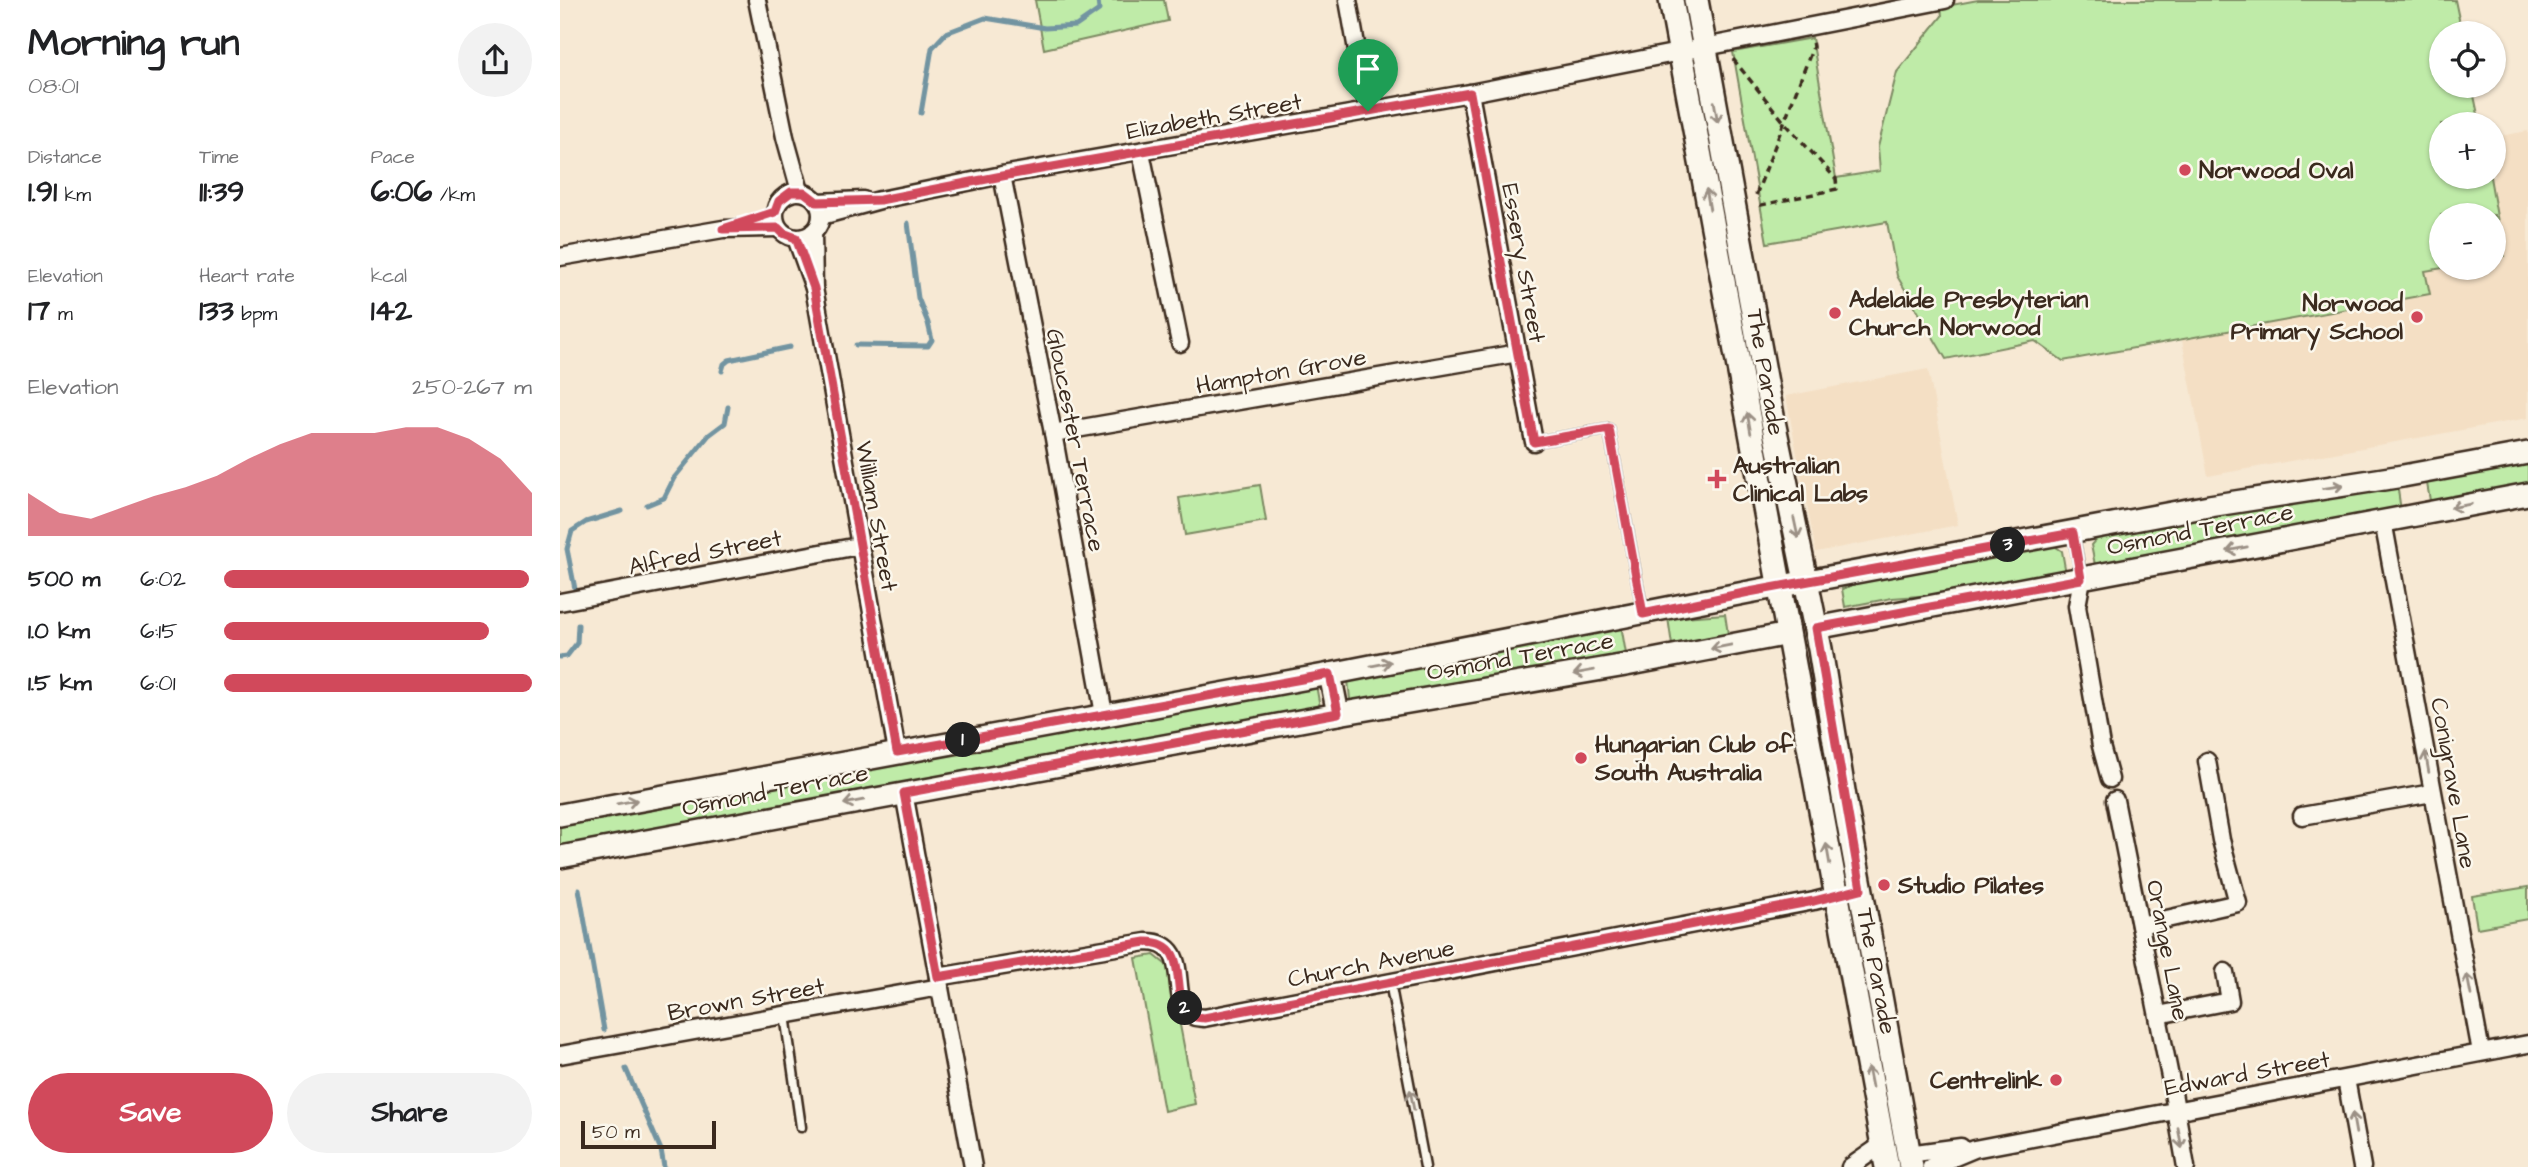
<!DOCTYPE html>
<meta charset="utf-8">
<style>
body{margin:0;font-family:"Architects Daughter",sans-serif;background:#f2f2f2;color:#202124;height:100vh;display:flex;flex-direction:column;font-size:26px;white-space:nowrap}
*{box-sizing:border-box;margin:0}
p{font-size:23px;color:#757577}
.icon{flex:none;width:38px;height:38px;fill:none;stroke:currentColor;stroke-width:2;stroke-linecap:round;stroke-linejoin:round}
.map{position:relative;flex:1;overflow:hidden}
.sheet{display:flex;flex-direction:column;background:#fff;width:560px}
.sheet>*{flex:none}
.fabs{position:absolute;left:1869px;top:21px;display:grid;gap:14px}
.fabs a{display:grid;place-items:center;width:77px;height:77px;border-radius:50%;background:#fff;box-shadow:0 2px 5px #0004;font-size:35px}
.scale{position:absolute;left:21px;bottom:18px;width:135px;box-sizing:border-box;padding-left:7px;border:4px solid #3b2a1e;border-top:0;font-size:19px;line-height:24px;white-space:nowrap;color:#3b2a1e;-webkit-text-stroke:5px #fbf7ec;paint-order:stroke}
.pin{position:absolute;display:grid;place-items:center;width:60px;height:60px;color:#fff;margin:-72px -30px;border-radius:50% 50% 50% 0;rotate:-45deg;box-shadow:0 0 7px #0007}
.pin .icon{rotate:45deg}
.km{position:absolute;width:35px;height:35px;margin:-18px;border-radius:50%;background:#222;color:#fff;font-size:19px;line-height:35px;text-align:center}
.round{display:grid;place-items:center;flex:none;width:74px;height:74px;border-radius:37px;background:#f2f2f2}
.headline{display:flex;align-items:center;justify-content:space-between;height:119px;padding:0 28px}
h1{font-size:38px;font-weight:700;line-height:52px}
.stats{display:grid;grid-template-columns:repeat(3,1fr);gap:10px;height:119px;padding:7px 28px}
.stats div{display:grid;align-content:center}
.stats b{font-size:30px;font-weight:700}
.stats small{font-size:19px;font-weight:400}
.stats p{font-size:19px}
.chart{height:196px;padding:14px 28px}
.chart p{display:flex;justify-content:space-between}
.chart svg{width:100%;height:126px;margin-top:7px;fill:#d1495b;opacity:.7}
.cta{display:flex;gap:14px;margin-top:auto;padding:14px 28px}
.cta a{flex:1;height:80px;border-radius:42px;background:#d1495b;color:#fff;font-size:28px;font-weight:700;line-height:80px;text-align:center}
.cta a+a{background:#f2f2f2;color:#202124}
ul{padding:0 28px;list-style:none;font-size:23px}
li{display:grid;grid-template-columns:112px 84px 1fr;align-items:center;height:52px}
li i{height:18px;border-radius:9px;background:#d1495b}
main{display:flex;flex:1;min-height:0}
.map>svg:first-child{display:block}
.built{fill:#f4dfc4}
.green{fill:#bfeba8;stroke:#7d8a63;stroke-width:2}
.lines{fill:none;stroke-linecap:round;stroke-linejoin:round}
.stream{stroke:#7294a1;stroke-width:5}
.service-casing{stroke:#3b2a1e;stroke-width:13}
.minor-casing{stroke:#3b2a1e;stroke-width:21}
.tertiary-casing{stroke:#3b2a1e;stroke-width:26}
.secondary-casing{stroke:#3b2a1e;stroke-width:28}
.path{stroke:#3b2a1e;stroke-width:3.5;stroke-dasharray:7 5;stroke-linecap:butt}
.service{stroke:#fbf7ec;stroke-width:8}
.minor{stroke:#fbf7ec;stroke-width:16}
.tertiary{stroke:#fbf7ec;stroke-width:21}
.secondary{stroke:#fbf7ec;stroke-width:23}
.oneway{stroke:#9b9085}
.route-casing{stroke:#fff;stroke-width:14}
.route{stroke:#d1495b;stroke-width:9}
.poi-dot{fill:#d1495b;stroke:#fbf7ec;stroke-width:2.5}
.labels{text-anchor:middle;stroke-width:5;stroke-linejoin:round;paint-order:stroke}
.street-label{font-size:24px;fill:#3b2a1e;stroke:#fbf7ec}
.poi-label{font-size:24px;font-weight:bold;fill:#3b2a1e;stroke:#fbf7ec;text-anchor:start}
</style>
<main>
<section class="sheet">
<div class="headline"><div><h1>Morning run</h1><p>08:01</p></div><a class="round"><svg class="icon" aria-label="share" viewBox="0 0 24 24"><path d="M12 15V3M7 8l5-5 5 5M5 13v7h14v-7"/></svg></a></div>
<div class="stats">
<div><p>Distance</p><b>1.91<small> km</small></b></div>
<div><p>Time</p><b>11:39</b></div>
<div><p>Pace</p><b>6:06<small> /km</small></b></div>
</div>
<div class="stats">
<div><p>Elevation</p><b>17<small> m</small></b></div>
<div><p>Heart rate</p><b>133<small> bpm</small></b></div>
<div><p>kcal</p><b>142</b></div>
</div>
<div class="chart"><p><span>Elevation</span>250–267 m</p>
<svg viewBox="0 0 160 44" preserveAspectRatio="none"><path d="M0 44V29L10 36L20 38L30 34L40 30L50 27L60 23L70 17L80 12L90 8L100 8L110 8L120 6L130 6L140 10L150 17L160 29V44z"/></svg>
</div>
<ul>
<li><b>500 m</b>6:02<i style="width:99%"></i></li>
<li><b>1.0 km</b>6:15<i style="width:86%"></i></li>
<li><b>1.5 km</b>6:01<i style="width:100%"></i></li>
</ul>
<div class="cta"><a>Save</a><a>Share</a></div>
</section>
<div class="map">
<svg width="1968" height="1167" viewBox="0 0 1968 1167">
<rect width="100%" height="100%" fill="#f7e9d4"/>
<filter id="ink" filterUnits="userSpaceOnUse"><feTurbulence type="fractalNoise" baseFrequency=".0143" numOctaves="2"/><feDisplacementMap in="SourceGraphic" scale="14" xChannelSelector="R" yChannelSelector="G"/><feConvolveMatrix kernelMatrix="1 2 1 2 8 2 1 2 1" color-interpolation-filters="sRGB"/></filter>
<g filter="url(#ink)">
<!-- built -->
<g class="built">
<path d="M1968,131V418L1648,476L1622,340L1869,294L1865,271L1883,268H1934V258L1944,256L1930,177H1934V137Z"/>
<path d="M1368,369L1398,525L1256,552L1226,396Z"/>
</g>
<!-- green -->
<g class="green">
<path d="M475,0H604L608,21L484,49Z"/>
<path d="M1418,0H1895L1902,33H1881V86H1912L1920,124H1881V177H1930L1944,256L1934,258V215H1881L1883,268L1865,271L1870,294L1503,361L1475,341L1386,359L1337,276L1327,222L1207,243L1173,52L1252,38L1276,178L1320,171L1318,147L1337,72L1382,16L1381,7Z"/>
<path d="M1968,459V488L1871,506L1866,478Z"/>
<path d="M1837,483L1841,511L1535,565L1531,545L1538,537Z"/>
<path d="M700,485L706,521L625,535L619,498Z"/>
<path d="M1493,545L1502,551L1505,568L1503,572L1400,593L1332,598L1285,607L1282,589L1298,583Z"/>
<path d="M1165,614L1168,634L1112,645L1108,618Z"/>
<path d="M1061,625L1066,654L835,697L792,702L790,699L788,680Z"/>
<path d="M756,685L760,707L0,851V822Z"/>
<path d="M1968,887V919L1917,928L1912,896Z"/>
<path d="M594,955L609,967L635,1104L604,1111L576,958Z"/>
</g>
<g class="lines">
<!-- stream -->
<g class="stream">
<path d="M361,113L372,48L386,33L425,18L485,28L516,26L539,10L538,0"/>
<path d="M296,345L368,346L372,340L368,323L358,298L348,223"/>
<path d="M162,371L164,364L169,360L230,347"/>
<path d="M87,505L104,498L114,478L149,435L165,423L168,407"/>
<path d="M16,594L7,549L12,531L26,522L62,511"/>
<path d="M0,657L7,656L17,643L18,625"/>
<path d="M19,889L44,1030"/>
<path d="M66,1069L101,1150L104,1167"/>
</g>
<!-- service casing -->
<g class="service-casing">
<g id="service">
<path d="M974,442L1049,429L1083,613"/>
<path d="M1513,533L1521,576"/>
<path d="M830,982L865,1167"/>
<path d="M225,1015L241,1127"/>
</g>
</g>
<!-- minor casing -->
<g class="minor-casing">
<g id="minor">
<path d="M197,0L225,137L240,191"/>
<path d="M788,0L808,111"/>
<path d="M910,93L974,442"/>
<path d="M581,152L620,343"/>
<path d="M442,175L493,433L544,714"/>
<circle cx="238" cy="215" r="23"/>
<path d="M257,202L303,200"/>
<path d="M261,216L320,200L442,175L910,93L1385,0"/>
<path d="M236,238L254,288L253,232"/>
<path d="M0,257L163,229L218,228"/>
<path d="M254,288L337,752"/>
<path d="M493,433L958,353"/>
<path d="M1823,521L1921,1052"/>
<path d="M1522,579L1517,606L1541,746L1550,779"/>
<path d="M0,602L298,546"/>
<path d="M344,793L413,1167"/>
<path d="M1555,800L1612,1087L1626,1167"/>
<path d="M1742,816L1872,793"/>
<path d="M1580,925L1678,903L1661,840L1647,761"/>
<path d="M378,977L586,942C636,942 605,1001 633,1016C636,1018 640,1017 644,1018L1254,901L1301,889"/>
<path d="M1598,1015L1670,1001L1665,972"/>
<path d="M0,1055L380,987"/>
<path d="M1786,1079L1802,1167"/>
<path d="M1348,1154L1401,1147"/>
<path d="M1290,1167L1323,1144"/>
<path d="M1371,1167L1414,1149L1968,1044"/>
</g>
</g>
<!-- tertiary casing -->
<g class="tertiary-casing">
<g id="tertiary">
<path d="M1256,628L1968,494"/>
<path d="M770,674L778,714"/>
<path d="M0,815L770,674L1189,592L1649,506L1843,476L1968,453"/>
<path d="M0,857L778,714L1066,665L1228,634"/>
</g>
</g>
<!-- secondary casing -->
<g class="secondary-casing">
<g id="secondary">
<path d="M1111,0L1327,1167"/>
<path d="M1136,0L1213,421L1260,649L1284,797L1351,1167"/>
</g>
</g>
<!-- path -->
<g class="path">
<path d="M1173,59L1225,123L1276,179L1277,189L1197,206"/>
<path d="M1196,195L1253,47L1252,40"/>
</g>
<!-- service -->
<use href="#service" class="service"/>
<!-- minor -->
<use href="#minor" class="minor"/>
<!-- tertiary -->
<use href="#tertiary" class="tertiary"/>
<!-- secondary -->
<use href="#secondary" class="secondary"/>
</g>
<!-- one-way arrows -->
<defs><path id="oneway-shaft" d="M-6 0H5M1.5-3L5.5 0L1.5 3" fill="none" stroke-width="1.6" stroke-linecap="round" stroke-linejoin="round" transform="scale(1.75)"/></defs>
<g class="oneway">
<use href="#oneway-shaft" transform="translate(1156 112) rotate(80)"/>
<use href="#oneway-shaft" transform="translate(1148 199) rotate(-100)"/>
<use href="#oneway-shaft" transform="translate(1189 423) rotate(-100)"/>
<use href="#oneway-shaft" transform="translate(1773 487) rotate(-9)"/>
<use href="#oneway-shaft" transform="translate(1901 506) rotate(169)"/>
<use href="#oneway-shaft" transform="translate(1236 528) rotate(78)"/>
<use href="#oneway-shaft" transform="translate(1677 549) rotate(169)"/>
<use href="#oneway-shaft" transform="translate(1161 647) rotate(169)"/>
<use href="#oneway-shaft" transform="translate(821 664) rotate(-11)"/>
<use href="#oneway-shaft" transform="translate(1024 672) rotate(170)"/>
<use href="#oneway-shaft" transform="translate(1867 762) rotate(-100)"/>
<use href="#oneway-shaft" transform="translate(67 802) rotate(-10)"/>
<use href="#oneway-shaft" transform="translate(294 802) rotate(169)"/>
<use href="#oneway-shaft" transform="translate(1268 854) rotate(-100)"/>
<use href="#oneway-shaft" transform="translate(1909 985) rotate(-101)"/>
<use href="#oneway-shaft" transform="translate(1310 1077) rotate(-101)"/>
<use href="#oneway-shaft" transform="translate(852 1100) rotate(-101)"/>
<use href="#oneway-shaft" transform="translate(1794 1123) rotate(-100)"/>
<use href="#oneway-shaft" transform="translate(1620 1138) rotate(79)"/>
</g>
</g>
<g class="lines" filter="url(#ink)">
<!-- route casing -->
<g class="route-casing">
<path id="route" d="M910,93L974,442L1049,429L1083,614L1189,592L1513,533L1521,579L1256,628L1301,889L1254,901L644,1018C640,1017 636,1018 633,1016C605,1001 636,942 586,942L378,977L344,793L778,713L770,674L337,752L254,288L236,238L223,233L218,228L163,229L215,212L219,201L231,192H244L257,202L320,200L442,176Z"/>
</g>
<!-- route -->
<use href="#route" class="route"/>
</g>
<!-- markers -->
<g class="poi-dot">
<circle cx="1625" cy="170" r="7"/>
<circle cx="1275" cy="313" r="7"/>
<circle cx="1857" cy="317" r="7"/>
<path d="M1153.5 468.5h7v7h7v7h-7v7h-7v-7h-7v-7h7z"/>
<circle cx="1021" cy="758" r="7"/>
<circle cx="1324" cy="885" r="7"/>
<circle cx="1496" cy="1080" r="7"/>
</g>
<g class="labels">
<!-- street labels -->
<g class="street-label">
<text transform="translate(654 116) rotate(-10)" y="8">Elizabeth Street</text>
<text transform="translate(964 263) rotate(80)" y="8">Essery Street</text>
<text transform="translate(721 371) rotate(-10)" y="8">Hampton Grove</text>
<text transform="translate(1206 372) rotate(80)" y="8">The Parade</text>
<text transform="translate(516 440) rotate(79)" y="8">Gloucester Terrace</text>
<text transform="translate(317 516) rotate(80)" y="8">William Street</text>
<text transform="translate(1640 529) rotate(-11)" y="8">Osmond Terrace</text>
<text transform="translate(145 552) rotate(-11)" y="8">Alfred Street</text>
<text transform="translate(960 656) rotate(-10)" y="8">Osmond Terrace</text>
<text transform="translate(1894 783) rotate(80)" y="8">Conigrave Lane</text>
<text transform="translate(215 790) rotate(-11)" y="8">Osmond Terrace</text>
<text transform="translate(1608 950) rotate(79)" y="8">Orange Lane</text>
<text transform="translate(811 963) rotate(-11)" y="8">Church Avenue</text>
<text transform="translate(1317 971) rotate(79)" y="8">The Parade</text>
<text transform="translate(186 999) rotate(-10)" y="8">Brown Street</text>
<text transform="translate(1687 1073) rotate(-10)" y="8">Edward Street</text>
</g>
<!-- poi labels -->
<g class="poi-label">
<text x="1639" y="178">Norwood Oval</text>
<text x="1289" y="307">Adelaide Presbyterian<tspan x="1289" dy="28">Church Norwood</tspan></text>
<text x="1843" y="311" text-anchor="end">Norwood<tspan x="1843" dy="28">Primary School</tspan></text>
<text x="1173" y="473">Australian<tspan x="1173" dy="28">Clinical Labs</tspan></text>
<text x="1035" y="752">Hungarian Club of<tspan x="1035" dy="28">South Australia</tspan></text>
<text x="1338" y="893">Studio Pilates</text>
<text x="1482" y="1088" text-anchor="end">Centrelink</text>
</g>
</g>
</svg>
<div class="fabs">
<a><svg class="icon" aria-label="locate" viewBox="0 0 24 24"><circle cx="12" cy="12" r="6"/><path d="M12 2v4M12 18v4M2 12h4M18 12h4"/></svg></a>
<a>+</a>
<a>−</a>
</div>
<div class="scale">50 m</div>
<div class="pin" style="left:808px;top:111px;background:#1e9e55"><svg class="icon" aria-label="arrive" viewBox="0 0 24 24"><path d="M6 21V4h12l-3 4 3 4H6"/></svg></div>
<b class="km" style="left:403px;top:740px">1</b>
<b class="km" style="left:625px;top:1008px">2</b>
<b class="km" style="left:1448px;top:545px">3</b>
</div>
</main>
